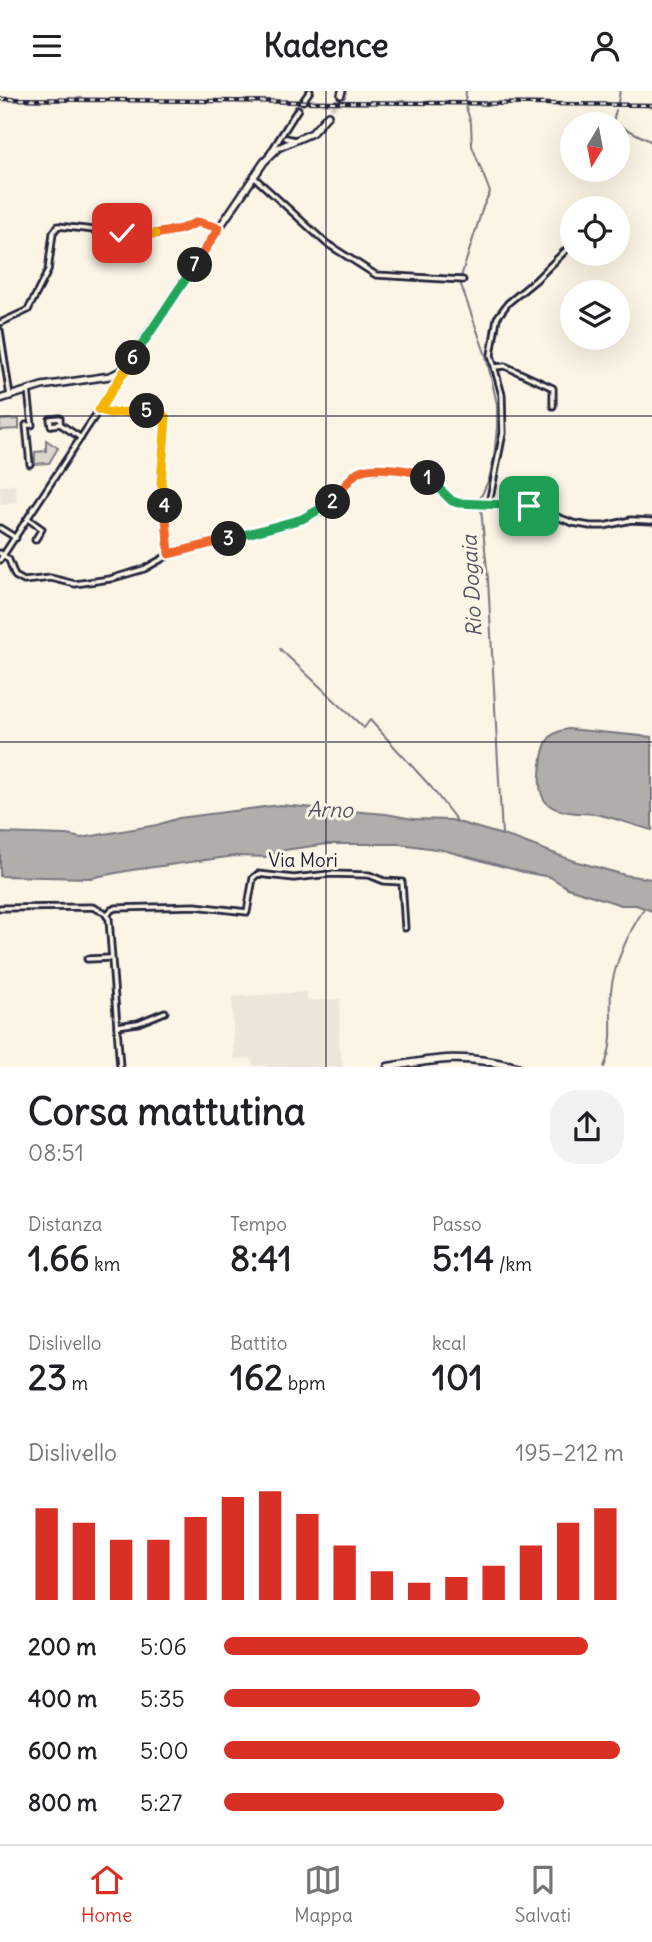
<!DOCTYPE html>
<html lang="it">
<meta charset="utf-8">
<style>
body{margin:0;font-family:Delius,sans-serif;background:#f2f2f2;color:#202124;height:100vh;display:flex;flex-direction:column;font-size:26px;white-space:nowrap}
*{box-sizing:border-box;margin:0}
p{font-size:23px;color:#757577}
.icon{flex:none;width:38px;height:38px;fill:none;stroke:currentColor;stroke-width:2;stroke-linecap:round;stroke-linejoin:round}
.map{position:relative;height:976px;overflow:hidden}
.sheet{display:flex;flex-direction:column;background:#fff;flex:1}
.sheet>*{flex:none}
.needle{width:46px;rotate:190deg}
.controls{position:absolute;left:560px;top:21px;display:grid;gap:14px}
.controls a{display:grid;place-items:center;width:70px;height:70px;border-radius:50%;background:#fff;box-shadow:0 7px 28px #0002;font-size:35px}
.pin{position:absolute;display:grid;place-items:center;width:60px;height:60px;color:#fff;margin:-30px;border-radius:14px;box-shadow:0 4px 10px #0006}
.km{position:absolute;width:35px;height:35px;margin:-18px;border-radius:50%;background:#222;color:#fff;font-size:19px;line-height:35px;text-align:center}
.round{display:grid;place-items:center;flex:none;width:74px;height:74px;border-radius:28px;background:#f2f2f2}
.head{display:flex;align-items:center;justify-content:space-between;height:119px;padding:0 28px}
h1{font-size:38px;font-weight:700;line-height:52px}
.metrics{display:grid;grid-template-columns:repeat(3,1fr);gap:10px;height:119px;padding:7px 28px}
.metrics div{display:grid;align-content:center}
.metrics b{font-size:35px;font-weight:700}
.metrics small{font-size:19px;font-weight:400}
.metrics p{font-size:19px}
.chart{height:196px;padding:14px 28px}
.chart p{display:flex;justify-content:space-between}
.chart svg{width:100%;height:126px;margin-top:7px;stroke:#d93025;stroke-width:6}
ul{padding:0 28px;list-style:none;font-size:23px}
li{display:grid;grid-template-columns:112px 84px 1fr;align-items:center;height:52px}
li i{height:18px;border-radius:9px;background:#d93025}
header{display:flex;justify-content:space-between;align-items:center;height:91px;padding:0 28px;background:#fff;font-size:32px;font-weight:700}
.dock{display:flex;justify-content:space-around;align-items:center;height:98px;border-top:2px solid #e0e0e0;background:#fff;font-size:19px;color:#757577}
.dock a{display:grid;justify-items:center;gap:4px}
.dock .selected{color:#d93025}
.map>svg:first-child{display:block}
.built{fill:#ece5d8}
.green{fill:#dcd6cc;stroke:#7f7c84;stroke-width:2}
.water{fill:#b2adab;stroke:#78757e;stroke-width:2}
.lines{fill:none;stroke-linecap:round;stroke-linejoin:round}
.stream{stroke:#78757e;stroke-width:2}
.secondary-tunnel{stroke:#d0cbc3;stroke-width:5;stroke-dasharray:5 2.5;stroke-linecap:butt}
.street-casing{stroke:#22223b;stroke-width:9}
.secondary-casing{stroke:#22223b;stroke-width:10}
.primary-casing{stroke:#22223b;stroke-width:11}
.street{stroke:#fcf5e5;stroke-width:3.5}
.secondary{stroke:#fcf5e5;stroke-width:5}
.primary{stroke:#fcf5e5;stroke-width:6}
.rail-casing{stroke:#22223b;stroke-width:4.5}
.rail{stroke:#fcf5e5;stroke-width:2;stroke-dasharray:5;stroke-linecap:butt}
.split-1-casing{stroke:#fff;stroke-width:14}
.split-2-casing{stroke:#fff;stroke-width:14}
.split-3-casing{stroke:#fff;stroke-width:14}
.split-4-casing{stroke:#fff;stroke-width:14}
.split-5-casing{stroke:#fff;stroke-width:14}
.split-6-casing{stroke:#fff;stroke-width:14}
.split-7-casing{stroke:#fff;stroke-width:14}
.split-8-casing{stroke:#fff;stroke-width:14}
.split-9-casing{stroke:#fff;stroke-width:14}
.split-1{stroke:#22a559;stroke-width:9}
.split-2{stroke:#f0652b;stroke-width:9}
.split-3{stroke:#22a559;stroke-width:9}
.split-4{stroke:#f0652b;stroke-width:9}
.split-5{stroke:#f5b400;stroke-width:9}
.split-6{stroke:#f5b400;stroke-width:9}
.split-7{stroke:#22a559;stroke-width:9}
.split-8{stroke:#f0652b;stroke-width:9}
.split-9{stroke:#f5b400;stroke-width:9}
.grid{fill:none;stroke:#22223b;stroke-width:2;stroke-opacity:0.55}
.labels{text-anchor:middle;stroke-width:6;stroke-linejoin:round;paint-order:stroke}
.street-label{font-size:19px;fill:#22223b;stroke:#fcf5e5}
.water-label{font-size:21px;font-style:italic;fill:#545362;stroke:#fcf5e5}
</style>
<header><svg class="icon" aria-label="menu" viewBox="0 0 24 24"><path d="M4 6h16M4 12h16M4 18h16"/></svg>Kadence<svg class="icon" aria-label="person" viewBox="0 0 24 24"><circle cx="12" cy="8" r="4"/><path d="M4 21q1-7 8-7t8 7"/></svg></header>
<div class="map">
<svg width="652" height="976" viewBox="0 0 652 976">
<rect width="100%" height="100%" fill="#fcf5e5"/>
<filter id="ink" filterUnits="userSpaceOnUse"><feTurbulence type="fractalNoise" baseFrequency=".0143" numOctaves="2"/><feDisplacementMap in="SourceGraphic" scale="14" xChannelSelector="R" yChannelSelector="G"/><feConvolveMatrix kernelMatrix="1 2 1 2 8 2 1 2 1" color-interpolation-filters="sRGB"/></filter>
<g filter="url(#ink)">
<!-- built -->
<g class="built">
<path d="M15,394L17,412L0,414V395Z"/>
<path d="M306,901L307,910L340,908L339,952L343,976H265V974L254,975L251,967L234,968L232,906Z"/>
</g>
<!-- green -->
<g class="green">
<path d="M19,328V338L0,339V329Z"/>
<path d="M46,349L58,357L49,372L35,373V361L46,360Z"/>
</g>
<!-- water -->
<g class="water">
<path d="M568,638L652,646V739C635,735 618,728 600,724C585,721 560,724 548,713C536,703 540,680 542,667C545,649 550,641 568,638Z"/>
<path d="M280,714L386,723L413,728L451,729L516,748L574,770L625,784L652,788V820L636,814H621L568,797L550,786L523,781L443,759L400,753H327L285,759L265,766L235,765L132,779L90,787L0,785V742L67,744L81,747L157,734L179,727Z"/>
</g>
<g class="lines">
<!-- stream -->
<g class="stream">
<path d="M465,11L466,0"/>
<path d="M618,11L620,0"/>
<path d="M616,19L613,31L652,51"/>
<path d="M461,186L483,116L490,101L472,55L471,32L466,16"/>
<path d="M460,191L486,265L497,313V336L494,367L489,388L480,408L488,488L502,744"/>
<path d="M280,558L364,637L370,629L431,696L457,730"/>
<path d="M604,976C616,947 609,929 611,900C614,872 629,841 644,818"/>
</g>
<!-- secondary-tunnel -->
<path class="secondary-tunnel" d="M328,24L341,4"/>
<!-- street casing -->
<g class="street-casing">
<g id="street">
<path d="M303,10L310,0"/>
<path d="M286,47L295,49"/>
<path d="M269,64L298,18"/>
<path d="M255,87L326,152L376,184L463,189"/>
<path d="M0,232L28,219L48,180L53,142L58,135L139,144L173,140L198,131L219,137"/>
<path d="M0,240L10,305"/>
<path d="M495,276L505,275L553,297V315"/>
<path d="M28,299L32,334H26L30,373"/>
<path d="M99,319L110,322L154,319L160,320L165,324V355L161,391L166,421L169,463"/>
<path d="M51,334L60,333L81,347"/>
<path d="M51,334L50,328L60,327V333"/>
<path d="M489,412L503,342L502,304L491,264L497,227L508,212L536,189L569,156"/>
<path d="M28,428L42,438L35,449"/>
<path d="M0,437L16,447"/>
<path d="M0,462L9,469L15,485L24,490L51,487L75,493L110,488L144,478L176,460L285,434L320,421L334,411L354,384L362,379H401L422,383L452,410L458,412L529,415L573,432L590,435H604L631,429L652,430"/>
<path d="M0,469L126,278"/>
<path d="M0,817L92,816L104,821L107,825"/>
<path d="M107,825L111,819L116,817L195,815L247,821L253,787L258,783L294,787L330,783L369,784L384,790L402,791L405,837"/>
<path d="M107,825L109,828L120,976"/>
<path d="M87,868L111,867"/>
<path d="M117,935L138,932L165,921"/>
</g>
</g>
<!-- secondary casing -->
<g class="secondary-casing">
<g id="secondary">
<path d="M341,4L342,0"/>
<path d="M0,308L42,295L110,285L123,279L264,71L278,57L312,42L328,24"/>
</g>
</g>
<!-- primary casing -->
<g class="primary-casing">
<path id="primary" d="M388,976C440,967 464,963 516,976"/>
</g>
<!-- street -->
<use href="#street" class="street"/>
<!-- secondary -->
<use href="#secondary" class="secondary"/>
<!-- primary -->
<use href="#primary" class="primary"/>
<!-- rail casing -->
<g class="rail-casing">
<path id="rail" d="M0,8L652,14"/>
</g>
<!-- rail -->
<use href="#rail" class="rail"/>
</g>
</g>
<g class="lines" filter="url(#ink)">
<!-- split-1 casing -->
<g class="split-1-casing">
<path id="split-1" d="M428,387L452,410L458,412L529,415"/>
</g>
<!-- split-2 casing -->
<g class="split-2-casing">
<path id="split-2" d="M333,411C341,402 347,388 358,381C370,374 416,378 428,387"/>
</g>
<!-- split-3 casing -->
<g class="split-3-casing">
<path id="split-3" d="M229,448L302,428L333,411"/>
</g>
<!-- split-4 casing -->
<g class="split-4-casing">
<path id="split-4" d="M165,415L169,463L229,448"/>
</g>
<!-- split-5 casing -->
<g class="split-5-casing">
<path id="split-5" d="M147,320H160L166,327L161,391L165,415"/>
</g>
<!-- split-6 casing -->
<g class="split-6-casing">
<path id="split-6" d="M133,267L99,319L110,322L147,320"/>
</g>
<!-- split-7 casing -->
<g class="split-7-casing">
<path id="split-7" d="M133,267L195,174"/>
</g>
<!-- split-8 casing -->
<g class="split-8-casing">
<path id="split-8" d="M155,143L181,138L198,131L219,137L195,174"/>
</g>
<!-- split-9 casing -->
<g class="split-9-casing">
<path id="split-9" d="M122,142L155,143"/>
</g>
<!-- split-1 -->
<use href="#split-1" class="split-1"/>
<!-- split-2 -->
<use href="#split-2" class="split-2"/>
<!-- split-3 -->
<use href="#split-3" class="split-3"/>
<!-- split-4 -->
<use href="#split-4" class="split-4"/>
<!-- split-5 -->
<use href="#split-5" class="split-5"/>
<!-- split-6 -->
<use href="#split-6" class="split-6"/>
<!-- split-7 -->
<use href="#split-7" class="split-7"/>
<!-- split-8 -->
<use href="#split-8" class="split-8"/>
<!-- split-9 -->
<use href="#split-9" class="split-9"/>
</g>
<!-- grid -->
<path class="grid" d="M326,0V976M0,325H652M0,651H652"/>
<g class="labels">
<!-- street labels -->
<g class="street-label">
<text x="303" y="776">Via Mori</text>
</g>
<!-- water labels -->
<g class="water-label">
<text transform="translate(472 495) rotate(-93)" y="7">Rio Dogaia</text>
<text transform="translate(330 719) rotate(1)" y="7">Arno</text>
</g>
</g>
</svg>
<div class="controls">
<a><svg class="needle" viewBox="-14 -14 28 28"><path d="M0-13l5 13h-10z" fill="#e53935"/><path d="M0 13l5-13h-10z" fill="#757577"/></svg></a>
<a><svg class="icon" aria-label="locate" viewBox="0 0 24 24"><circle cx="12" cy="12" r="6"/><path d="M12 2v4M12 18v4M2 12h4M18 12h4"/></svg></a>
<a><svg class="icon" aria-label="layers" viewBox="0 0 24 24"><path d="M12 4l9 5-9 5-9-5zM3 14l9 5 9-5"/></svg></a>
</div>
<div class="pin" style="left:529px;top:415px;background:#1e9e55"><svg class="icon" aria-label="arrive" viewBox="0 0 24 24"><path d="M6 21V4h12l-3 4 3 4H6"/></svg></div>
<div class="pin" style="left:122px;top:142px;background:#d93025"><svg class="icon" aria-label="check" viewBox="0 0 24 24"><path d="M5 12l5 5 9-10"/></svg></div>
<b class="km" style="left:428px;top:387px">1</b>
<b class="km" style="left:333px;top:411px">2</b>
<b class="km" style="left:229px;top:448px">3</b>
<b class="km" style="left:165px;top:415px">4</b>
<b class="km" style="left:147px;top:320px">5</b>
<b class="km" style="left:133px;top:267px">6</b>
<b class="km" style="left:195px;top:174px">7</b>
</div>
<section class="sheet">
<div class="head"><div><h1>Corsa mattutina</h1><p>08:51</p></div><a class="round"><svg class="icon" aria-label="share" viewBox="0 0 24 24"><path d="M12 15V3M7 8l5-5 5 5M5 13v7h14v-7"/></svg></a></div>
<div class="metrics">
<div><p>Distanza</p><b>1.66<small> km</small></b></div>
<div><p>Tempo</p><b>8:41</b></div>
<div><p>Passo</p><b>5:14<small> /km</small></b></div>
</div>
<div class="metrics">
<div><p>Dislivello</p><b>23<small> m</small></b></div>
<div><p>Battito</p><b>162<small> bpm</small></b></div>
<div><p>kcal</p><b>101</b></div>
</div>
<div class="chart"><p><span>Dislivello</span>195–212 m</p>
<svg viewBox="0 0 160 44" preserveAspectRatio="none"><path d="M5 44V12M15 44V17M25 44V23M35 44V23M45 44V15M55 44V8M65 44V6M75 44V14M85 44V25M95 44V34M105 44V38M115 44V36M125 44V32M135 44V25M145 44V17M155 44V12"/></svg>
</div>
<ul>
<li><b>200 m</b>5:06<i style="width:91%"></i></li>
<li><b>400 m</b>5:35<i style="width:64%"></i></li>
<li><b>600 m</b>5:00<i style="width:99%"></i></li>
<li><b>800 m</b>5:27<i style="width:70%"></i></li>
</ul>
</section>
<nav class="dock">
<a class="selected"><svg class="icon" aria-label="home" viewBox="0 0 24 24"><path d="M3 11l9-7 9 7M6 9v11h12V9"/></svg>Home</a>
<a><svg class="icon" aria-label="map" viewBox="0 0 24 24"><path d="M3 6l6-2 6 2 6-2v14l-6 2-6-2-6 2zM9 4v14M15 6v14"/></svg>Mappa</a>
<a><svg class="icon" aria-label="saved" viewBox="0 0 24 24"><path d="M7 4h10v16l-5-4-5 4z"/></svg>Salvati</a>
</nav>
